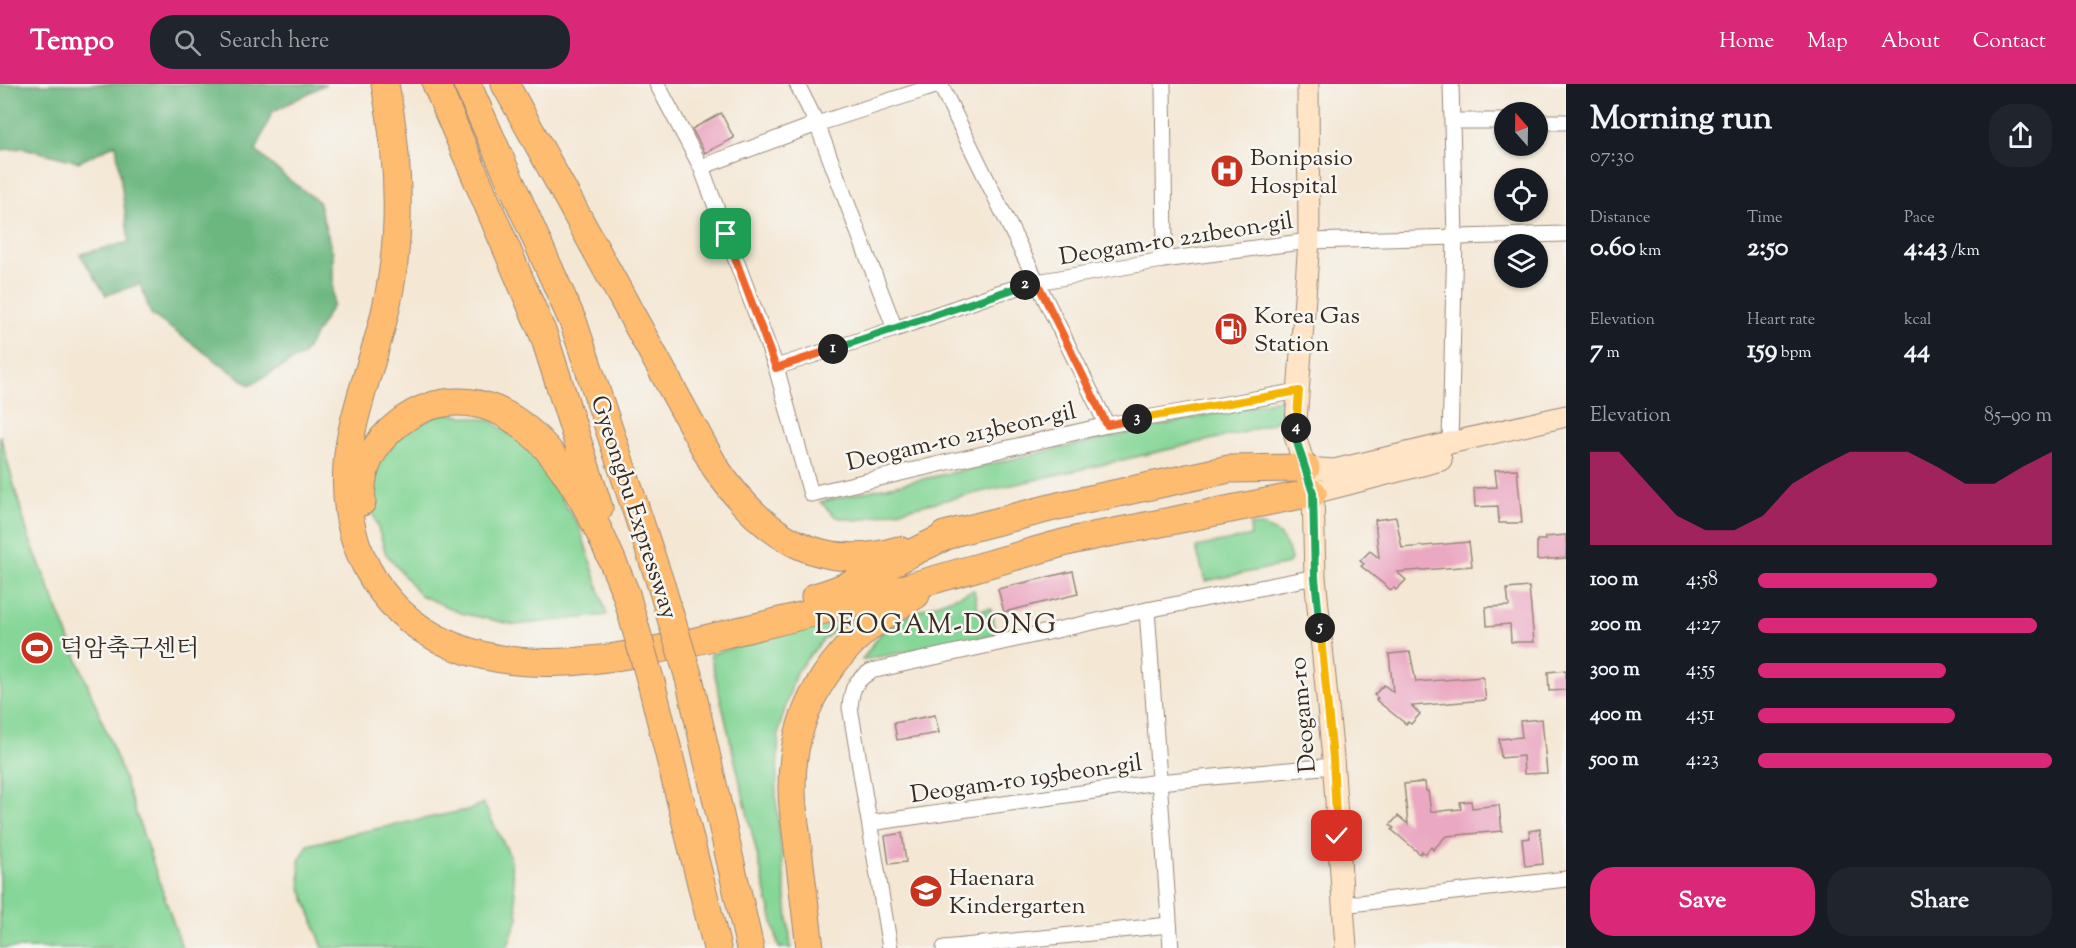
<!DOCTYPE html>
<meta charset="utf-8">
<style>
body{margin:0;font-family:"Sorts Mill Goudy","Noto Serif KR",serif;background:#20242c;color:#f1f3f6;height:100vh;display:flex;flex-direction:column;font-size:22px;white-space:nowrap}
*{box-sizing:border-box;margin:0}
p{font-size:20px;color:#9ea1a6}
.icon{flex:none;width:33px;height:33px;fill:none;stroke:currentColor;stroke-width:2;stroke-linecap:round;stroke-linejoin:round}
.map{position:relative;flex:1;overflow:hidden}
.drawer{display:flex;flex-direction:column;background:#171b24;width:510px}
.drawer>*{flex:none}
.needle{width:39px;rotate:340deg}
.fabs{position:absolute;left:1494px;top:18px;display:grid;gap:12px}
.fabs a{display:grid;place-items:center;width:54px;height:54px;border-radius:50%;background:#171b24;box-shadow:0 2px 4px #0004;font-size:30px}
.pin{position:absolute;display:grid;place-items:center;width:51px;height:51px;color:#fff;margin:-26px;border-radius:12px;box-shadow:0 3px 9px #0006}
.km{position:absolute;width:30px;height:30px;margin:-15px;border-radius:50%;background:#222;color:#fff;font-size:16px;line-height:30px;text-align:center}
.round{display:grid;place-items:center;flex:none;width:63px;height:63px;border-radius:24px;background:#20242c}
.head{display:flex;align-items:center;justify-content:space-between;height:102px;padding:0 24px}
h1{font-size:33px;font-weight:700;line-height:45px}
.figures{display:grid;grid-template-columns:repeat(3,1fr);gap:9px;height:102px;padding:6px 24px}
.figures div{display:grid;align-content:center}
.figures b{font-size:26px;font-weight:700}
.figures small{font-size:16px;font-weight:400}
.figures p{font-size:16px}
.chart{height:168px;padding:12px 24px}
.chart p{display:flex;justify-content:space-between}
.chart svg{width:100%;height:108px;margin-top:6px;fill:#db2777;opacity:.7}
.button{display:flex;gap:12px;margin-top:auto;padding:12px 24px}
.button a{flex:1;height:69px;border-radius:24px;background:#db2777;color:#fff;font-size:24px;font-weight:700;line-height:69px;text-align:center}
.button a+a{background:#20242c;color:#f1f3f6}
ul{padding:0 24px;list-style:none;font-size:20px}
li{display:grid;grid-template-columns:96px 72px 1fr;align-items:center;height:45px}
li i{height:15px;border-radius:8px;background:#db2777}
header{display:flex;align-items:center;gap:36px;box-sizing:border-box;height:84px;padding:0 30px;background:#db2777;color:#fff}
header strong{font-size:28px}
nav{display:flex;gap:33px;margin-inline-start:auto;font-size:21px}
.search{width:420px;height:54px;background:#20242c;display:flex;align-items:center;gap:15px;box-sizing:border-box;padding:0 21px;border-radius:24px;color:#9ea1a6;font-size:22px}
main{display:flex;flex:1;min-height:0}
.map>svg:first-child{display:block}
.green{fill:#85d697;stroke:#60805a;stroke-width:1.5}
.forest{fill:#6cb780;stroke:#54704f;stroke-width:1.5}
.building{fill:#eba8c2}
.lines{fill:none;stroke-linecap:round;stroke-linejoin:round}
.street-casing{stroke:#988879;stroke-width:17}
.secondary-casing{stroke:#988879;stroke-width:23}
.highway-casing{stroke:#988879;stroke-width:29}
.street{stroke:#fff;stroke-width:15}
.secondary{stroke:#ffe4c6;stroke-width:21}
.highway{stroke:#febc70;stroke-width:27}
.highway-bridge-casing{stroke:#988879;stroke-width:29;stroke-linecap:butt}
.highway-bridge{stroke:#febc70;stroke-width:27}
.split-1-casing{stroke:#fff;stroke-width:12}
.split-2-casing{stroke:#fff;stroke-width:12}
.split-3-casing{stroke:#fff;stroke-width:12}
.split-4-casing{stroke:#fff;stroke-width:12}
.split-5-casing{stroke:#fff;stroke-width:12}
.split-6-casing{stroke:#fff;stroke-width:12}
.split-1{stroke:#f0652b;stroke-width:8}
.split-2{stroke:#22a559;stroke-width:8}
.split-3{stroke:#f0652b;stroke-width:8}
.split-4{stroke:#f5b400;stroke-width:8}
.split-5{stroke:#22a559;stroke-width:8}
.split-6{stroke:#f5b400;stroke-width:8}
.labels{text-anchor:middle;stroke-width:5;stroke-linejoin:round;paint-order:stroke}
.poi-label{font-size:24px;fill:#3b2a1e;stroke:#f6f6f2;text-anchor:start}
.street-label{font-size:24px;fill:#3b2a1e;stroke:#f6f6f2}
.quarter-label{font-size:27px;letter-spacing:1.5px;fill:#3b2a1e;stroke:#f6f6f2}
</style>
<header>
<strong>Tempo</strong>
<div class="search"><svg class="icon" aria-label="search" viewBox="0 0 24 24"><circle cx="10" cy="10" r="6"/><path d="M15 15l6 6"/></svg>Search here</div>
<nav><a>Home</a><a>Map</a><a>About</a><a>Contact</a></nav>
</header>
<main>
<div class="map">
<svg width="1566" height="864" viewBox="0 0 1566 864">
<rect width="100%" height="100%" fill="#f6f6f2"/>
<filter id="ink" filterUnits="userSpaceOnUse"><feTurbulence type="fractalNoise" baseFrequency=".0167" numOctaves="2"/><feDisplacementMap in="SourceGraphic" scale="12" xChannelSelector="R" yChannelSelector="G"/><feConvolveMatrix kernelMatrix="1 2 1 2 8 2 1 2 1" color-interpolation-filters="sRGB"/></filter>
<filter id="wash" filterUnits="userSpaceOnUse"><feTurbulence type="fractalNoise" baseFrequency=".008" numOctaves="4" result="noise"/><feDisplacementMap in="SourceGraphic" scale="24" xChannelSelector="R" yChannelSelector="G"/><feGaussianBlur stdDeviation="1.35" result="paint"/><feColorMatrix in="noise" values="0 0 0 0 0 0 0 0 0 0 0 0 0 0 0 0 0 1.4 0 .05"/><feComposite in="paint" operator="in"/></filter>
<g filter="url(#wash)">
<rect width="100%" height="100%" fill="#f4e7d4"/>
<!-- green -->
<g class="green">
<path d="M1285,314L1286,324L1273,339L1245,348L884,430L857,436L836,433L820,418Z"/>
<path d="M442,329L490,336L531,366L580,444L607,531L515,541L461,529L420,511L386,470L370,418L377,377L409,344Z"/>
<path d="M0,351L28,451L118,677L182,864H0Z"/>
<path d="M1250,441C1273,441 1286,452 1291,475L1288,480L1205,497L1196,463L1251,452Z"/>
<path d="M974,506L978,527L991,524L996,551L862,576L881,549L912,529Z"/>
<path d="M854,530L822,557L796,588L779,645L776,714L791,864H779L710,570Z"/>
<path d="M483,719L510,772L518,834L507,864H323L301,804L299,777L308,761L351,750L472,725Z"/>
</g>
<!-- forest -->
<path class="forest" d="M0,0H326L272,28L256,67L288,95L318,117L333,169V221L303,271L250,301L151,230L140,200L106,211L80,170L129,158L116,60L79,78L24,64L0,66Z"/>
<g id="blocks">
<!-- building -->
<g class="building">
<path d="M721,29L734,54L705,69L692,45Z"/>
<path d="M1517,385L1522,439H1499L1498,422L1475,423L1474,404L1497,403L1495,386Z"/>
<path d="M1396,433L1402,464L1469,458L1472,482L1397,488L1406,496L1396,506L1394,504L1391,506L1361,482L1364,480L1360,477L1370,467L1379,474L1375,436Z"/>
<path d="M1566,451V474L1537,476V456H1545V453Z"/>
<path d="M1073,487L1078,510L1004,528L998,505Z"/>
<path d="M1529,503L1534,558H1511L1510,540L1487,542L1486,523L1509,522L1507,505Z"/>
<path d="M1410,568L1416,598L1483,593L1486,616L1412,622L1420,630L1411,640L1408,638L1406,640L1376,616L1378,614L1374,611L1384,601L1393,608L1389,570Z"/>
<path d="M1566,586V606L1549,607L1548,588Z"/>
<path d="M935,631L939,649L897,656L894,639Z"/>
<path d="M1542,635L1547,689L1524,690L1523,672L1501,674L1499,655L1522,653L1520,637Z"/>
<path d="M1425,698L1426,707H1428L1431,728L1461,725L1460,718L1471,717L1472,724L1499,721L1502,747L1446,752L1433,766L1431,763L1425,770L1422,767L1420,770L1392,746L1394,744L1390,741L1398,732L1408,740L1404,700Z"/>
<path d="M1540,745L1543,780L1525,782L1522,755L1530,754L1529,747Z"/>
<path d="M902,749L906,778L889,780L885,752Z"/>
</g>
</g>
</g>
<g filter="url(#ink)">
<use href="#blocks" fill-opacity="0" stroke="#988879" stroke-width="1.5"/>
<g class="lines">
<!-- street casing -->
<g class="street-casing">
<g id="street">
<path d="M657,0L701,83L776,283L811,410L1107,341L1299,307"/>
<path d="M797,0L817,40L895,245"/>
<path d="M940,0L1107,341"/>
<path d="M1453,37H1504"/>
<path d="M1538,38H1566"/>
<path d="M701,83L817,40L941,0"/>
<path d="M1163,176L1165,164L1163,0"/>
<path d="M776,283L895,245L998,209L1037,198L1163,176L1309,157L1566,150"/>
<path d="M1450,360L1455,153L1451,0"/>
<path d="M1147,526L1171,864"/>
<path d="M870,739L1158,698L1333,682"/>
<path d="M1342,821L1566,795"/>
<path d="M890,864L850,623C852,603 854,598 871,587L1147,526L1315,493"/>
<path d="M944,864L1169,841"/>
</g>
</g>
<!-- secondary casing -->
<g class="secondary-casing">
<g id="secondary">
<path d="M1308,0L1309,157L1295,352L1313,409L1315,493L1333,674L1346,864"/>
<path d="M1306,384L1334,386L1566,332"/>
<path d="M1313,409L1441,376"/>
</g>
</g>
<!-- highway casing -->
<g class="highway-casing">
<g id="highway">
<path d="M385,0C399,73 403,151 386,224C370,298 335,357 350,436C357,472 373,501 399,527C492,615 642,569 751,544C856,520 959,488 1063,459C1092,451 1122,447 1151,441C1205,430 1259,419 1313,409"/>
<path d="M436,0L544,252L599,424"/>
<path d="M467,0L574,240L661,501"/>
<path d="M505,0L715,383C760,449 817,490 899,466"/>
<path d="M362,418C359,386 374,358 399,339C416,326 437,318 458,318C547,318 598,440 626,510"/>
<path d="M944,451L1058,422L1229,385L1306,384"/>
<path d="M815,513C866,499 909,466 959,447"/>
<path d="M689,594L750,864"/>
<path d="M652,602L717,864"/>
<path d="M810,864C806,831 802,797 798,764C796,744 792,725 792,705C791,616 842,553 916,511"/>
</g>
</g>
<!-- street -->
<use href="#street" class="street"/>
<!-- secondary -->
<use href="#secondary" class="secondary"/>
<!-- highway -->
<use href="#highway" class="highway"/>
<!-- highway-bridge casing -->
<g class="highway-bridge-casing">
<g id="highway-bridge">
<path d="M661,501L689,594"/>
<path d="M626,510L652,602"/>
</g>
</g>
<!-- highway-bridge -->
<use href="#highway-bridge" class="highway-bridge"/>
</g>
</g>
<g class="lines" filter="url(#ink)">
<!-- split-1 casing -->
<g class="split-1-casing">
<path id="split-1" d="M726,150L776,284L833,265"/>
</g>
<!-- split-2 casing -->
<g class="split-2-casing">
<path id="split-2" d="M833,265L1025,201"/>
</g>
<!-- split-3 casing -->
<g class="split-3-casing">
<path id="split-3" d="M1025,201L1037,198L1107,341L1137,335"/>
</g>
<!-- split-4 casing -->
<g class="split-4-casing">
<path id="split-4" d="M1137,335L1299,307L1296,344"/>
</g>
<!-- split-5 casing -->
<g class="split-5-casing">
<path id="split-5" d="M1296,344L1295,352L1313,409L1315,494L1320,544"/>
</g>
<!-- split-6 casing -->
<g class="split-6-casing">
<path id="split-6" d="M1320,544L1333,674L1337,752"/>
</g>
<!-- split-1 -->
<use href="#split-1" class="split-1"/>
<!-- split-2 -->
<use href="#split-2" class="split-2"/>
<!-- split-3 -->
<use href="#split-3" class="split-3"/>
<!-- split-4 -->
<use href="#split-4" class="split-4"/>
<!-- split-5 -->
<use href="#split-5" class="split-5"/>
<!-- split-6 -->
<use href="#split-6" class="split-6"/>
</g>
<!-- icons -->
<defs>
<g id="hospital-disc" transform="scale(1.725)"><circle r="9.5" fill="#c8321e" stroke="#f6f6f2"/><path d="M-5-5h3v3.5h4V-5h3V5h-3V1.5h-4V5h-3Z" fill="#fff"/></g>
<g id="fuel-disc" transform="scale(1.725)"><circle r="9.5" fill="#c8321e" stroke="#f6f6f2"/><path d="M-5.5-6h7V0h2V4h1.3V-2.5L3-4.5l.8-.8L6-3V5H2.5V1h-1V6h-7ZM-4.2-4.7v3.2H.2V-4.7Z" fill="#fff"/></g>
<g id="stadium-disc" transform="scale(1.725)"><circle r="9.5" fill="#c8321e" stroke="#f6f6f2"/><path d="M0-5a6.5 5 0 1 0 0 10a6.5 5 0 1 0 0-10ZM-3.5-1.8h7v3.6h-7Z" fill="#fff"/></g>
<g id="school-disc" transform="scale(1.725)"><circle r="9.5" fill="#c8321e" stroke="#f6f6f2"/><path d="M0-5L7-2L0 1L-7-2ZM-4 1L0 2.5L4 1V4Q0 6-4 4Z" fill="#fff"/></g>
</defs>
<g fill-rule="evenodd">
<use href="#hospital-disc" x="1227" y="87"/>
<use href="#fuel-disc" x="1231" y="245"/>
<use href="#stadium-disc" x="37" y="564"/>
<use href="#school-disc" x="926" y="807"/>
</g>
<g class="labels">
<!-- poi labels -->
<g class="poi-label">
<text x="1250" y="81">Bonipasio<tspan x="1250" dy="28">Hospital</tspan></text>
<text x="1254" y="239">Korea Gas<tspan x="1254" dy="28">Station</tspan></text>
<text x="60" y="572">덕암축구센터</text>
<text x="949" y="801">Haenara<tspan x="949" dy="28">Kindergarten</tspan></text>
</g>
<!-- street labels -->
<g class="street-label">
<text transform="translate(1176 154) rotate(-9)" y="8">Deogam-ro 221beon-gil</text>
<text transform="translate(961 352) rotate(-13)" y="8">Deogam-ro 213beon-gil</text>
<text transform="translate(635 423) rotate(72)" y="8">Gyeongbu Expressway</text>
<text transform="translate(1302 631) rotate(-95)" y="8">Deogam-ro</text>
<text transform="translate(1026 694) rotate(-8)" y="8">Deogam-ro 195beon-gil</text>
</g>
<!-- quarter labels -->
<g class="quarter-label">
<text x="936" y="549">DEOGAM-DONG</text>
</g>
</g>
</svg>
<div class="fabs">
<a><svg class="needle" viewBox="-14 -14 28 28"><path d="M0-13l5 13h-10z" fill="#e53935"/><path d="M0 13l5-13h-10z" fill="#9ea1a6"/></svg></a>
<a><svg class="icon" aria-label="locate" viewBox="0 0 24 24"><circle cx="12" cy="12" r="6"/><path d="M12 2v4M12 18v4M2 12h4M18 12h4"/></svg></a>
<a><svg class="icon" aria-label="layers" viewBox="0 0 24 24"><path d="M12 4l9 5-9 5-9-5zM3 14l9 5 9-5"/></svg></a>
</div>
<div class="pin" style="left:726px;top:150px;background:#1e9e55"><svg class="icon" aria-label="arrive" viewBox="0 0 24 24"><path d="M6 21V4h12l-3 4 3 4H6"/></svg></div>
<div class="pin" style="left:1337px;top:752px;background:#d93025"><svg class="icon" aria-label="check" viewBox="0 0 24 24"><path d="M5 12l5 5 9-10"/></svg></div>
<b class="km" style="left:833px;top:265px">1</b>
<b class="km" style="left:1025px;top:201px">2</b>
<b class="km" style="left:1137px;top:335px">3</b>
<b class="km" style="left:1296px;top:344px">4</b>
<b class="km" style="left:1320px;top:544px">5</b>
</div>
<section class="drawer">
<div class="head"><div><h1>Morning run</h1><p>07:30</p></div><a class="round"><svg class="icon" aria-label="share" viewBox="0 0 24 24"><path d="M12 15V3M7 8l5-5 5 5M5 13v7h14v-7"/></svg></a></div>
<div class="figures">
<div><p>Distance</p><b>0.60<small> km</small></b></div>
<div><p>Time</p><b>2:50</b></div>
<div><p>Pace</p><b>4:43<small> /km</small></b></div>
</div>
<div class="figures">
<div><p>Elevation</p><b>7<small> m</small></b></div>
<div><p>Heart rate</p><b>159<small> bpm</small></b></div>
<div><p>kcal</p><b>44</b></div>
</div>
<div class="chart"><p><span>Elevation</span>85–90 m</p>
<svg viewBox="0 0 160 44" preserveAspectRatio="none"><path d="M0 44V6L10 6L20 19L30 32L40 38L50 38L60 32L70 19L80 12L90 6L100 6L110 6L120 12L130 19L140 19L150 12L160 6V44z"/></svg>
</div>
<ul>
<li><b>100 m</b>4:58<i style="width:61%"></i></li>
<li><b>200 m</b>4:27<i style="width:95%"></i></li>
<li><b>300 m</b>4:55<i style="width:64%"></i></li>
<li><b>400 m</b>4:51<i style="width:67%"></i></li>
<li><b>500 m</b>4:23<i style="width:100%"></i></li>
</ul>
<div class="button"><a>Save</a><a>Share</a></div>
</section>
</main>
